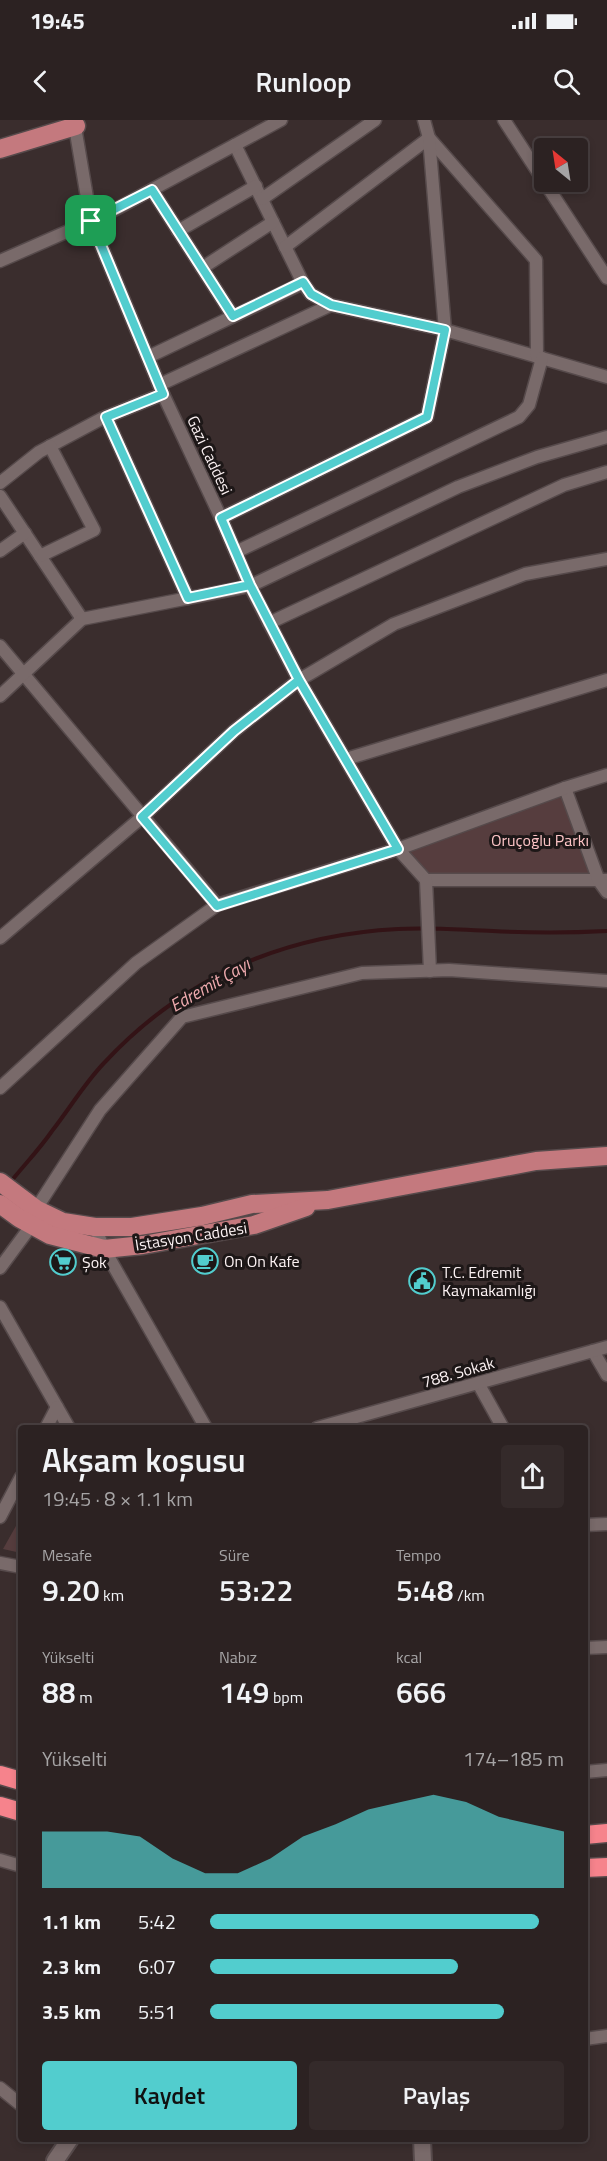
<!DOCTYPE html>
<html lang="tr">
<meta charset="utf-8">
<style>
body{margin:0;font-family:"Titillium Web",sans-serif;background:#342a2a;color:#f1f3f6;height:100vh;display:flex;flex-direction:column;font-size:22px;white-space:nowrap}
*{box-sizing:border-box;margin:0}
p{font-size:20px;color:#a6a4a5}
.icon{flex:none;width:33px;height:33px;fill:none;stroke:currentColor;stroke-width:2;stroke-linecap:round;stroke-linejoin:round}
.map{position:relative;flex:1;overflow:hidden}
.details{position:absolute;left:18px;top:1305px;width:570px;height:717px;display:flex;flex-direction:column;background:#2c2222;border-radius:6px;box-shadow:0 3px 9px #0003,0 0 0 2px #483f40}
.details>*{flex:none}
.needle{width:39px;rotate:330deg}
.buttons{position:absolute;left:534px;top:18px;display:grid;gap:12px}
.buttons a{display:grid;place-items:center;width:54px;height:54px;border-radius:6px;background:#2c2222;box-shadow:0 3px 9px #0003,0 0 0 2px #483f40;font-size:30px}
.pin{position:absolute;display:grid;place-items:center;width:51px;height:51px;color:#fff;margin:-26px;border-radius:12px;box-shadow:0 3px 9px #0006}
.round{display:grid;place-items:center;flex:none;width:63px;height:63px;border-radius:6px;background:#342a2a}
.summary{display:flex;align-items:center;justify-content:space-between;height:102px;padding:0 24px}
h1{font-size:33px;font-weight:600;line-height:45px}
.stats{display:grid;grid-template-columns:repeat(3,1fr);gap:9px;height:102px;padding:6px 24px}
.stats div{display:grid;align-content:center}
.stats b{font-size:30px;font-weight:600}
.stats small{font-size:16px;font-weight:400}
.stats p{font-size:16px}
.chart{height:168px;padding:12px 24px}
.chart p{display:flex;justify-content:space-between}
.chart svg{width:100%;height:108px;margin-top:6px;fill:#52cdce;opacity:.7}
.cta{display:flex;gap:12px;margin-top:auto;padding:12px 24px}
.cta a{flex:1;height:69px;border-radius:6px;background:#52cdce;color:#111;font-size:24px;font-weight:600;line-height:69px;text-align:center}
.cta a+a{background:#342a2a;color:#f1f3f6}
ul{padding:0 24px;list-style:none;font-size:20px}
li{display:grid;grid-template-columns:96px 72px 1fr;align-items:center;height:45px}
li i{height:15px;border-radius:8px;background:#52cdce}
.status{display:flex;justify-content:space-between;align-items:center;height:42px;padding:0 30px;background:#2c2222;direction:ltr}
.status svg{height:16px;fill:currentColor}
header{display:flex;justify-content:space-between;align-items:center;height:78px;padding:0 24px;background:#2c2222;font-size:27px;font-weight:600}
.map>svg:first-child{display:block}
.green{fill:#563d3e}
.lines{fill:none;stroke-linecap:round;stroke-linejoin:round}
.stream{stroke:#331316;stroke-width:4}
.street-casing{stroke:#564a4b;stroke-width:15}
.secondary-casing{stroke:#564a4b;stroke-width:20}
.primary-casing{stroke:#564a4b;stroke-width:21}
.highway-casing{stroke:#564a4b;stroke-width:21}
.street{stroke:#796a6a;stroke-width:12}
.secondary{stroke:#796a6a;stroke-width:16}
.primary{stroke:#c4797e;stroke-width:18}
.highway{stroke:#f6838c;stroke-width:18}
.route-casing{stroke:#fff;stroke-width:12}
.route{stroke:#52cdce;stroke-width:8}
.labels{text-anchor:middle;stroke-width:6;stroke-linejoin:round;paint-order:stroke}
.street-label{font-size:16px;fill:#fcf2f3;stroke:#1d1717}
.park-label{font-size:16px;fill:#fdc4c6;stroke:#1d1717}
.poi-label{font-size:16px;fill:#fcf2f3;stroke:#1d1717;text-anchor:start}
.water-label{font-size:18px;font-style:italic;fill:#f0abaf;stroke:#1d1717}
</style>
<div class="status"><b>19:45</b><svg viewBox="0 0 49 12"><path d="M0 12V9h3v3zM5 12V6h3v6zM10 12V3h3v9zM15 12V0h3v12zM26 1h20v11H26zM47 4h2v5h-2z"/></svg></div>
<header><svg class="icon" aria-label="back" viewBox="0 0 24 24"><path d="M15 5l-7 7 7 7"/></svg>Runloop<svg class="icon" aria-label="search" viewBox="0 0 24 24"><circle cx="10" cy="10" r="6"/><path d="M15 15l6 6"/></svg></header>
<div class="map">
<svg width="607" height="2041" viewBox="0 0 607 2041">
<rect width="100%" height="100%" fill="#3a2d2d"/>
<!-- green -->
<g class="green">
<path d="M565,668L599,761L426,760L398,729Z"/>
<path d="M21,1397V1433L3,1429Z"/>
</g>
<g class="lines">
<!-- stream -->
<path class="stream" d="M9,1064C23,1046 39,1030 52,1011C70,988 84,964 104,943C184,857 283,815 398,809C430,807 462,810 493,811C531,813 569,813 607,811"/>
<!-- street casing -->
<g class="street-casing">
<g id="street">
<path d="M504,0L607,158"/>
<path d="M74,1L91,101L163,274L221,398L250,466L299,560L398,729L426,760H607"/>
<path d="M235,25L303,163L311,174L331,185L445,210L607,257"/>
<path d="M152,70L233,196"/>
<path d="M262,79L375,0"/>
<path d="M178,111L256,66"/>
<path d="M285,127L429,18L536,140L537,237"/>
<path d="M0,141L105,95L281,0"/>
<path d="M202,148L273,102"/>
<path d="M148,237L303,163"/>
<path d="M159,265L331,185"/>
<path d="M106,297L188,478"/>
<path d="M0,363L39,332L101,299L163,274"/>
<path d="M0,376L82,499"/>
<path d="M221,398L427,297L445,210L429,18L424,0"/>
<path d="M0,431L25,413"/>
<path d="M236,432L519,297L529,285L542,238"/>
<path d="M40,436L94,410L50,326"/>
<path d="M269,503L564,365L607,352"/>
<path d="M0,526L217,785"/>
<path d="M0,576L82,499L250,466L458,367L537,337L607,317"/>
<path d="M346,639L607,560"/>
<path d="M565,668L599,761L607,772"/>
<path d="M426,760L430,851"/>
<path d="M0,818L142,697L234,611L299,560L394,504L525,454L607,439"/>
<path d="M0,968L136,843L217,785L398,729L565,668L607,655"/>
<path d="M36,1089L100,990L182,897L362,853L449,850L607,861"/>
<path d="M95,1107L104,1129L206,1308"/>
<path d="M0,1148L31,1106"/>
<path d="M0,1187L69,1308"/>
<path d="M593,1231L607,1255"/>
<path d="M478,1263L503,1308"/>
<path d="M46,1308L57,1287"/>
<path d="M317,1308L607,1227"/>
<path d="M0,1397L21,1357"/>
<path d="M585,1405L607,1404"/>
<path d="M0,1443L21,1447"/>
<path d="M585,1528L607,1527"/>
<path d="M585,1652L607,1650"/>
<path d="M0,1740L21,1746"/>
<path d="M585,1919L607,1916"/>
<path d="M0,1968L21,1985"/>
</g>
</g>
<!-- secondary casing -->
<g class="secondary-casing">
<g id="secondary">
<path d="M422,2019L423,2041"/>
<path d="M55,2041L70,2019"/>
</g>
</g>
<!-- primary casing -->
<g class="primary-casing">
<g id="primary">
<path d="M0,29L76,6"/>
<path d="M0,1062L36,1089L63,1102L95,1107H132L202,1096L252,1084L328,1080L536,1041L607,1036"/>
<path d="M0,1084L19,1098L50,1115L104,1129L143,1125L254,1105L306,1087"/>
</g>
</g>
<!-- highway casing -->
<g class="highway-casing">
<g id="highway">
<path d="M0,1655L21,1661"/>
<path d="M0,1686L21,1692"/>
<path d="M585,1715L607,1713"/>
<path d="M585,1748L607,1747"/>
</g>
</g>
<!-- street -->
<use href="#street" class="street"/>
<!-- secondary -->
<use href="#secondary" class="secondary"/>
<!-- primary -->
<use href="#primary" class="primary"/>
<!-- highway -->
<use href="#highway" class="highway"/>
</g>
<g class="lines">
<!-- route casing -->
<g class="route-casing">
<path id="route" d="M91,101L163,274L106,297L188,478L250,465L299,560L398,729L217,786L142,697L234,611L299,560L250,465L221,398L427,297L445,210L331,185L311,174L303,162L233,196L152,70L91,101"/>
</g>
<!-- route -->
<use href="#route" class="route"/>
</g>
<!-- icons -->
<defs>
<g id="cafe-ring" transform="scale(1.35)"><circle r="9.5" fill="#1d1717" stroke="#52cdce" stroke-width="1.5"/><path d="M-5.5-4.5H6V0H3Q3 3.5 0 3.5H-2.5Q-5.5 3.5-5.5 0ZM3-3.2v2h1.7v-2ZM-6 4.5H4V6H-6Z" fill="#52cdce"/></g>
<g id="supermarket-ring" transform="scale(1.35)"><circle r="9.5" fill="#1d1717" stroke="#52cdce" stroke-width="1.5"/><path d="M-6-5.5h2.5l.6 2H6L4.5 2H-2.5L-4.4-4H-6ZM-1.5 3.2a1.3 1.3 0 1 0 .1 0ZM3 3.2a1.3 1.3 0 1 0 .1 0Z" fill="#52cdce"/></g>
<g id="civic-ring" transform="scale(1.35)"><circle r="9.5" fill="#1d1717" stroke="#52cdce" stroke-width="1.5"/><path d="M-.6-6.5H3V-4.5H.6V-3L4-1V1h2V6H-6V1h2V-1L-.6-3ZM-1.2 2.5V6h2.4V2.5Z" fill="#52cdce"/></g>
</defs>
<g fill-rule="evenodd">
<use href="#cafe-ring" x="205" y="1141"/>
<use href="#supermarket-ring" x="63" y="1142"/>
<use href="#civic-ring" x="422" y="1161"/>
</g>
<g class="labels">
<!-- street labels -->
<g class="street-label">
<text transform="translate(210 335) rotate(65)" y="6">Gazi Caddesi</text>
<text transform="translate(191 1116) rotate(-9)" y="6">İstasyon Caddesi</text>
<text transform="translate(458 1252) rotate(-16)" y="6">788. Sokak</text>
</g>
<!-- park labels -->
<g class="park-label">
<text x="540" y="726">Oruçoğlu Parkı</text>
</g>
<!-- poi labels -->
<g class="poi-label">
<text x="224" y="1147">On On Kafe</text>
<text x="82" y="1148">Şok</text>
<text x="442" y="1158">T.C. Edremit<tspan x="442" dy="18">Kaymakamlığı</tspan></text>
</g>
<!-- water labels -->
<g class="water-label">
<text transform="translate(210 865) rotate(-30)" y="6">Edremit Çayı</text>
</g>
</g>
</svg>
<div class="buttons">
<a><svg class="needle" viewBox="-14 -14 28 28"><path d="M0-13l5 13h-10z" fill="#e53935"/><path d="M0 13l5-13h-10z" fill="#a6a4a5"/></svg></a>
</div>
<div class="pin" style="left:91px;top:101px;background:#1e9e55"><svg class="icon" aria-label="arrive" viewBox="0 0 24 24"><path d="M6 21V4h12l-3 4 3 4H6"/></svg></div>
<section class="details">
<div class="summary"><div><h1>Akşam koşusu</h1><p>19:45 · 8 × 1.1 km</p></div><a class="round"><svg class="icon" aria-label="share" viewBox="0 0 24 24"><path d="M12 15V3M7 8l5-5 5 5M5 13v7h14v-7"/></svg></a></div>
<div class="stats">
<div><p>Mesafe</p><b>9.20<small> km</small></b></div>
<div><p>Süre</p><b>53:22</b></div>
<div><p>Tempo</p><b>5:48<small> /km</small></b></div>
</div>
<div class="stats">
<div><p>Yükselti</p><b>88<small> m</small></b></div>
<div><p>Nabız</p><b>149<small> bpm</small></b></div>
<div><p>kcal</p><b>666</b></div>
</div>
<div class="chart"><p><span>Yükselti</span>174–185 m</p>
<svg viewBox="0 0 160 44" preserveAspectRatio="none"><path d="M0 44V21L10 21L20 21L30 23L40 32L50 38L60 38L70 32L80 23L90 18L100 12L110 9L120 6L130 9L140 15L150 18L160 21V44z"/></svg>
</div>
<ul>
<li><b>1.1 km</b>5:42<i style="width:93%"></i></li>
<li><b>2.3 km</b>6:07<i style="width:70%"></i></li>
<li><b>3.5 km</b>5:51<i style="width:83%"></i></li>
</ul>
<div class="cta"><a>Kaydet</a><a>Paylaş</a></div>
</section>
</div>
